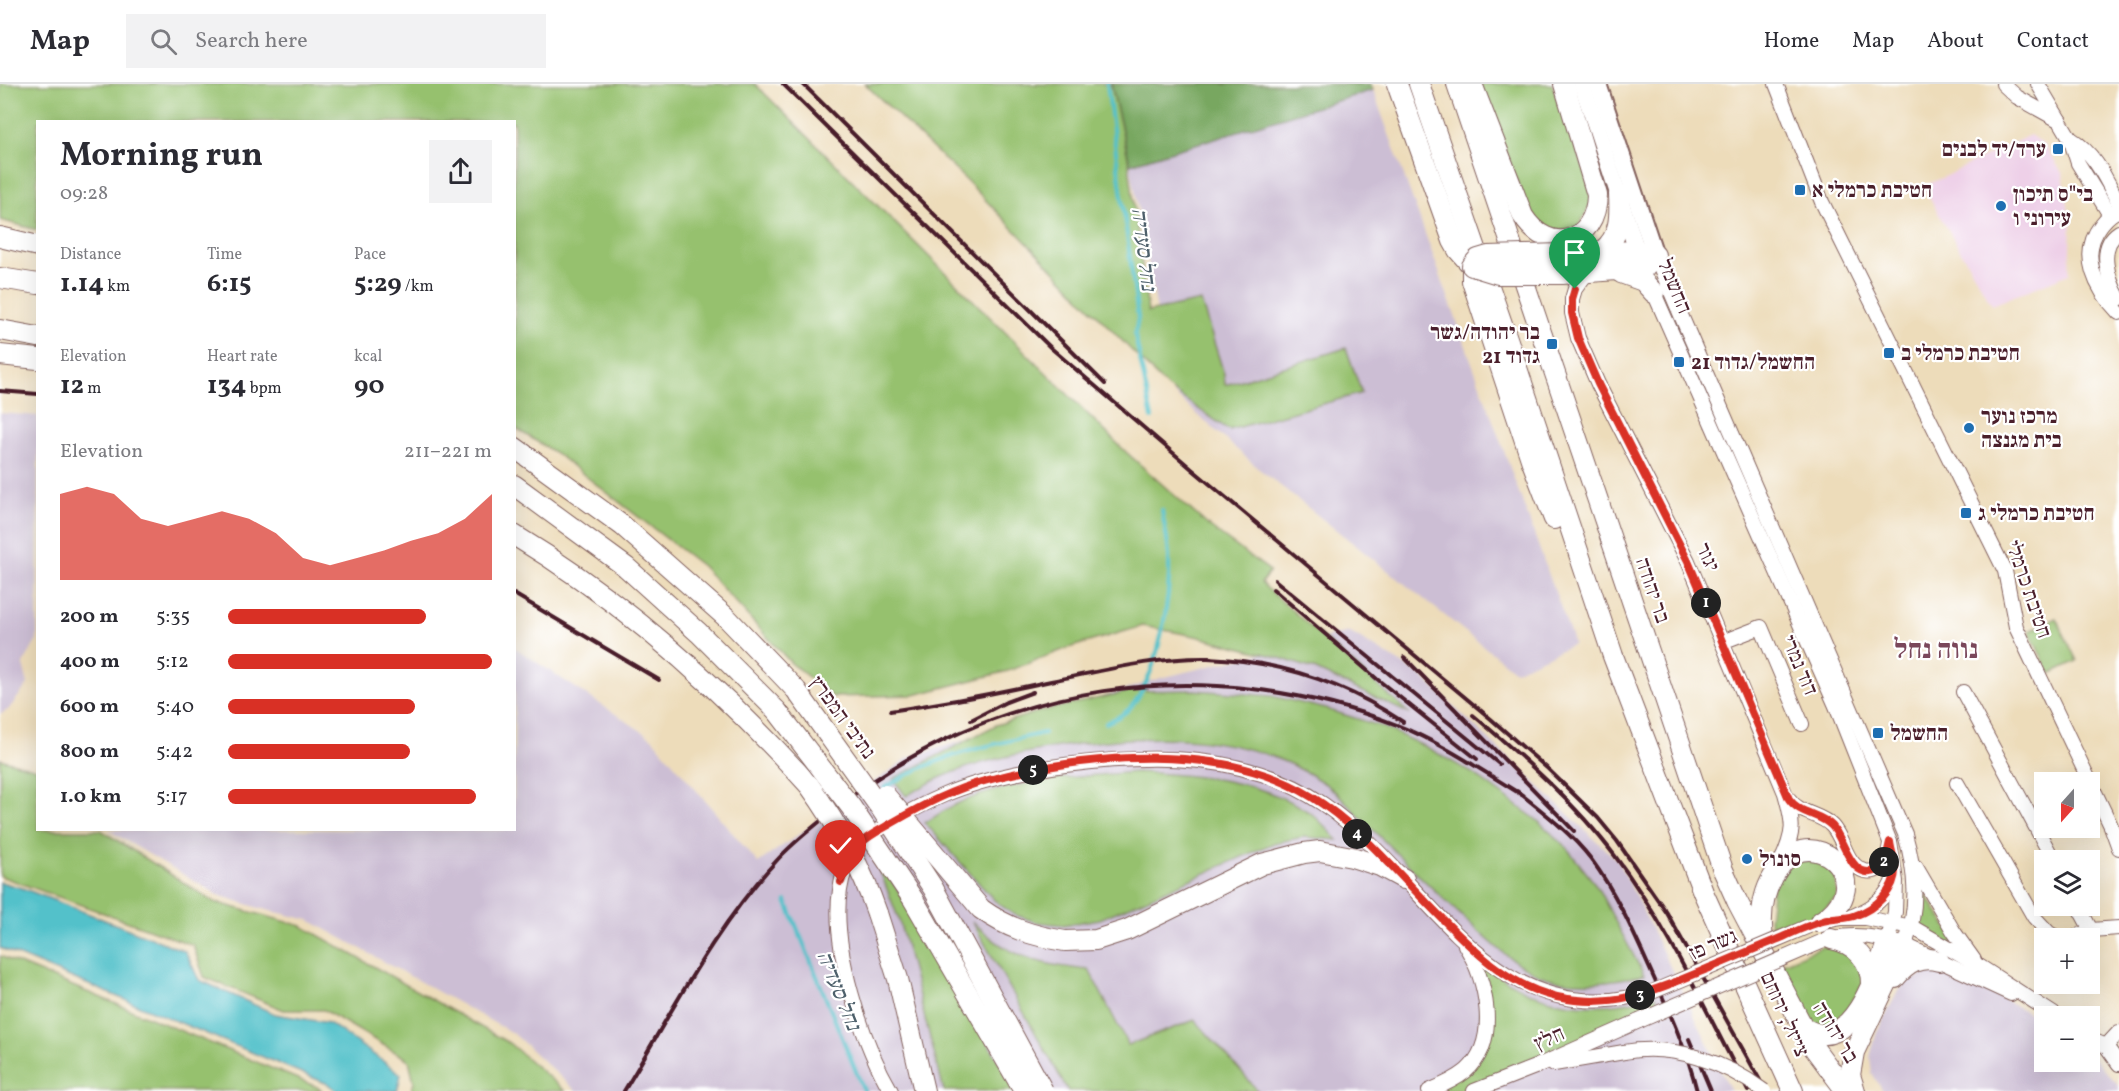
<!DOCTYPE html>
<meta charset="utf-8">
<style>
body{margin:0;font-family:Vollkorn,"Frank Ruhl Libre",serif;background:#f2f2f3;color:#2b2b33;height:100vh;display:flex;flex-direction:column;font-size:22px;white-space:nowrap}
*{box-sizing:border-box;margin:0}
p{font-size:20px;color:#7c7c81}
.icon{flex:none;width:33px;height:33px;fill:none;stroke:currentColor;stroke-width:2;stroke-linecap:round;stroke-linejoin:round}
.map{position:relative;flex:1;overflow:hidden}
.side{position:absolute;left:36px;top:36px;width:480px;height:711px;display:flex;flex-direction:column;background:#fff;border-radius:0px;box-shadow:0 6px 24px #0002}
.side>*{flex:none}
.needle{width:39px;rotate:201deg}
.fabs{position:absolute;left:2034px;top:688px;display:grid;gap:12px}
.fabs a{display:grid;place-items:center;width:66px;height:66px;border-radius:0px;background:#fff;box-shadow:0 6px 24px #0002;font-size:30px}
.pin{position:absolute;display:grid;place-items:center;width:51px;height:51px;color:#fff;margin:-62px -26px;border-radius:50% 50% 50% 0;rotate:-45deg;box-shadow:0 0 6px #0007}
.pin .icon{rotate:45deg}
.km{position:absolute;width:30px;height:30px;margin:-15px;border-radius:50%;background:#222;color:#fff;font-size:16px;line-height:30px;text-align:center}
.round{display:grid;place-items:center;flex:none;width:63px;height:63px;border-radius:0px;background:#f2f2f3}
.summary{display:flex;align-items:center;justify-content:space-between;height:102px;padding:0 24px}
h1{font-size:33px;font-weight:700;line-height:45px}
.stats{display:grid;grid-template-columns:repeat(3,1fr);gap:9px;height:102px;padding:6px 24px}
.stats div{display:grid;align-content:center}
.stats b{font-size:26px;font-weight:700}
.stats small{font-size:16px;font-weight:400}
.stats p{font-size:16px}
.chart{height:168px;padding:12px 24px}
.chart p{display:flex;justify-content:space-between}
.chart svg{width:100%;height:108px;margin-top:6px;fill:#d93025;opacity:.7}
ul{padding:0 24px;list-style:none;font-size:20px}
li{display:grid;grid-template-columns:96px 72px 1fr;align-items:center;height:45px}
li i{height:15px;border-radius:8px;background:#d93025}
header{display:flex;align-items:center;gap:36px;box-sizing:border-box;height:84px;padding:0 30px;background:#fff;border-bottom:2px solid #e1e1e2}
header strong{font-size:28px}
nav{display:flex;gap:33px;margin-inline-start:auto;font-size:21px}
.search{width:420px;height:54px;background:#f2f2f3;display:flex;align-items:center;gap:15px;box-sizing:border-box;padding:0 21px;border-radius:0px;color:#7c7c81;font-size:22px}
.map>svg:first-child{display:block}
.built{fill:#eed0e8}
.industrial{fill:#ccbed4}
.green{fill:#96c16e;stroke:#70704c;stroke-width:1.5}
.forest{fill:#78a761;stroke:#616346;stroke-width:1.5}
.water{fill:#53c1ca;stroke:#4e707a;stroke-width:1.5}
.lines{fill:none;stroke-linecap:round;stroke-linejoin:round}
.stream{stroke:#53c1ca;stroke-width:4}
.minor-casing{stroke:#83615d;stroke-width:16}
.major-casing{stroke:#83615d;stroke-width:20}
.highway-casing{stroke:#83615d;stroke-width:22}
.minor{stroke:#fff;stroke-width:14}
.major{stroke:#fff;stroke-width:16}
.highway{stroke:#fff;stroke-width:20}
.rail{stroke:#4a1f2b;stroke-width:4}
.minor-bridge-casing{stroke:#83615d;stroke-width:16;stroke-linecap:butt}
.highway-bridge-casing{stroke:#83615d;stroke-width:22;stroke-linecap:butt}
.minor-bridge{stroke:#fff;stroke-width:14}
.highway-bridge{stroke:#fff;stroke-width:20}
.route-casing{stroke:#fff;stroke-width:12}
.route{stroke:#d93025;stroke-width:8}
.poi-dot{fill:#1f6fb2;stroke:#fff;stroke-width:2}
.labels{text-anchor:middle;stroke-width:4.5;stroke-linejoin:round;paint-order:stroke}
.poi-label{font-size:21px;font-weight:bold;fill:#4a1f2b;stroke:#fff;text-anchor:start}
.street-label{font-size:21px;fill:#4a1f2b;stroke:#fff}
.water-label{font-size:22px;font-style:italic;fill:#4e606b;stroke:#fff}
.district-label{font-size:27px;font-weight:bold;fill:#7a475b;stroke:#fff}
</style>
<header>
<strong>Map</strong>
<div class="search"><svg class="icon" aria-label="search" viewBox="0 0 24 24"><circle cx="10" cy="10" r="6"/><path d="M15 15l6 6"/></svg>Search here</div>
<nav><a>Home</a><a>Map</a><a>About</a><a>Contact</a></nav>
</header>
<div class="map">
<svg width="2119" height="1007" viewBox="0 0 2119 1007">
<rect width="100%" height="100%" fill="#fff"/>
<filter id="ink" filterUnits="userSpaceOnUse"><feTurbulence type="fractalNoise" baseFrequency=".0167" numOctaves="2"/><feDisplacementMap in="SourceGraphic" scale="12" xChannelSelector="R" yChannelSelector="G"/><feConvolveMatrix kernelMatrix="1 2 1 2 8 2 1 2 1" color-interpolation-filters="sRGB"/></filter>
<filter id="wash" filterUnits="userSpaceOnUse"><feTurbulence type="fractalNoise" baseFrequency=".008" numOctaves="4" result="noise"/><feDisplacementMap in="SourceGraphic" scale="24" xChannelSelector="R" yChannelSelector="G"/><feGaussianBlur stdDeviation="1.35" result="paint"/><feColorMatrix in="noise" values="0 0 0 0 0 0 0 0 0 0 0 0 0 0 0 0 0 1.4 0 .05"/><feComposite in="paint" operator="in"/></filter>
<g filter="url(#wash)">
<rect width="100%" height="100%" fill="#eddcba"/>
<!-- built -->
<path class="built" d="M2030,51L2044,61L2063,90L2071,140L2069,190L1992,221L1923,103Z"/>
<!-- industrial -->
<g class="industrial">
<path d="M1373,6L1574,560L1515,587L1259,385L1172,308L1130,80Z"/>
<path d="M0,329L38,332L37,556L23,580L28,600L8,626L0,630Z"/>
<path d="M1349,548L1419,590L1619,778L1731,1007H576L514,950L309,836L259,824L218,811L108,746H514L515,564L652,654L758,779L908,674L1161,594Z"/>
<path d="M1937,888L1970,900L1999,912L2044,938V978H2090V970L2119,1002V1007H1883L1872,989L1870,973L1877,947L1897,909L1907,898L1923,891Z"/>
</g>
<!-- green -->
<g class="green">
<path d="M0,0H755L1126,368L1211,444L1270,487L1261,499L1410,630L1314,585L1273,572L1195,552L1143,542L1068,564L1008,587L914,611L833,613L791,579L702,482L557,370L515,344L514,38H38L37,146L0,136Z"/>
<path d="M865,0H1111L1128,73L1148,228L1201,217L1224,290L1225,301L1346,264L1362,309L1229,346L1167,303L967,97Z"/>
<path d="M1480,0H1552L1586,90L1593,116L1575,149L1534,143Z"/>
<path d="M2056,534L2077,577L2050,590L2029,547Z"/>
<path d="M1194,606L1272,612L1326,625L1383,643L1430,665L1472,689L1537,736L1566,763L1596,801L1644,891C1613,897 1576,903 1545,893C1518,884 1495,862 1475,844C1438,811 1404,777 1370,743C1355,729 1341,710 1324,699C1244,645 1144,649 1052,664C1017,670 980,677 947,691C933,696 919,705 906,712L893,695L996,641L1041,627L1131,607Z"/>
<path d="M0,675L37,685L38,746H101L214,818L302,842L509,959L565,1007H411L414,998L409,976L324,926H284L204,893L193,861L0,792Z"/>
<path d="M1136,688C1197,691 1259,695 1312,730C1321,737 1330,748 1338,756L1304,753L1274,759L1100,835L1063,841L1036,838L1013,830L994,816L925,739C936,732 948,723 961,718C1016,695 1077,693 1136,688Z"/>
<path d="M871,764L918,838L1016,1007H944L899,836Z"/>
<path d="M1818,774L1835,785L1837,813L1818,832L1773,849L1769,836L1773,799L1791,778Z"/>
<path d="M1918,799L1966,871L1916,842Z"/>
<path d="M972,837C981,845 990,854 1001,861C1027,878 1059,883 1089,886L1128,961L1195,936L1258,1007H1068Z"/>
<path d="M1825,861L1856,873L1865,897L1837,942L1808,941L1781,880Z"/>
<path d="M0,872L317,1003L322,1007H0Z"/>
<path d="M1483,878C1533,924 1592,930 1656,912L1659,922L1542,973L1459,1007H1438L1482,971L1479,879Z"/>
</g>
<!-- forest -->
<path class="forest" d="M1111,0H1371L1373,6L1130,80Z"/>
<!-- water -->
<path class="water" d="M0,798L22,804L185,867L199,896L275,930L329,939L401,990L397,1007H337L328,1000L0,864Z"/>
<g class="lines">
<!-- stream -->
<g class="stream">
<path d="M1107,0L1138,234L1135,251L1152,334"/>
<path d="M1106,639C1115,635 1122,632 1129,625C1159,594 1171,513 1169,471C1168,456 1164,441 1162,426"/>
<path d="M884,704C933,672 989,661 1044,649"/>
<path d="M786,817L864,1007"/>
</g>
</g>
</g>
<g filter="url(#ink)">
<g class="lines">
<!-- minor casing -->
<g class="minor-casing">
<g id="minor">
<path d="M1776,0L1822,118L2005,487L2016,543L2111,742L2119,764"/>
<path d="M2003,0L2017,13L2060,37"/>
<path d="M2038,0L2070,54L2078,79L2110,131"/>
<path d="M2070,54C2096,70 2106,95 2119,120"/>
<path d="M2119,127C2111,128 2106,135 2101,141C2078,171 2096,205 2119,229"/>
<path d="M2119,148C2096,163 2109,197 2119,215"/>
<path d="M1655,171L1905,750C1916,788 1919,824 1905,861"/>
<path d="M1587,189L1575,205L1572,215V229L1578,254L1598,300L1688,477L1785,709C1794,741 1795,747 1781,778"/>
<path d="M1651,202L1836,622L1890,758L1896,797L1895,828L1888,855"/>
<path d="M1722,558L1761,543L1802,640"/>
<path d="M1963,608L2054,777"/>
<path d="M1957,699L2034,833L2049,849L2060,855"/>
<path d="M1789,715C1800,731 1820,729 1832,742C1845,756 1845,781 1865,787C1870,788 1874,788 1878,785C1886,779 1889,769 1890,760"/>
<path d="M1916,783L1954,848L1974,876"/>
<path d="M2078,822L2091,846"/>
<path d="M1853,832C1872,824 1888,814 1894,793"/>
<path d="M1823,837L1841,834H1865L1912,843L1979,882L2058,933"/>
<path d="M1835,854C1859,849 1883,854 1905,861L2011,910"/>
<path d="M2070,855L2091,846L2119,844"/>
<path d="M2090,955L2106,962L2119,980"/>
<path d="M2106,962L2119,948"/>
<path d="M1554,980L1624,968"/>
<path d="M891,1007C862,958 831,862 840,806C842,792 848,775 856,764C869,747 923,720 944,711C982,695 1023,687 1065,681C1152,670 1247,668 1323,720C1426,790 1484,942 1631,913"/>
<path d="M1429,1007C1441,1002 1455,996 1466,987C1501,956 1486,895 1465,861"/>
<path d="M1474,1007L1535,983L1639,937"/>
</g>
</g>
<!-- major casing -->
<g class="major-casing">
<g id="major">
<path d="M1582,0L1637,167"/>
<path d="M1598,0L1655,171"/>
</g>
</g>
<!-- highway casing -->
<g class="highway-casing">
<g id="highway">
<path d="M1397,0L1453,157L1458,166L1472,182V197L1532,378L1554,435"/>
<path d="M1419,0L1508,257L1613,572L1703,808L1793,1007"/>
<path d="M1457,0L1723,786L1737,817L1814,964L1846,1007"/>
<path d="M1472,0L1523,132C1549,173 1596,159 1597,111L1564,0"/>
<path d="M0,153L38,162"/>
<path d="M1602,167C1621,153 1620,130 1619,110"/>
<path d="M1562,170L1637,167L1655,171L1644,184L1562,190"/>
<path d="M1621,189L1643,197L1654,209"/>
<path d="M0,194L38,200"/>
<path d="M0,246L38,253"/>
<path d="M0,271L38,275"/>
<path d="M514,363L623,442L727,534L796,606"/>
<path d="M514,401L626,483L699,549L777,627"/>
<path d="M514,451C625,518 722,605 809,701"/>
<path d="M877,829L898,895L924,1007"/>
<path d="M1831,855C1854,859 1872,876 1871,901"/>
<path d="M1065,857L1096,856L1127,846L1262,780L1304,769L1320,767L1352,773L1380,782L1404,795"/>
<path d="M1764,861C1760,838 1761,813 1773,793C1778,784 1784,774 1795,769C1831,753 1873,805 1820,838"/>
<path d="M1895,894C1907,880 1920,871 1939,877"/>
<path d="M1803,943C1851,976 1878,887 1888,855"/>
<path d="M1855,1007L1850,991L1854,968L1905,861"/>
</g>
</g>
<!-- minor -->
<use href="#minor" class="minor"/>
<!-- major -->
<use href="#major" class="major"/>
<!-- highway -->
<use href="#highway" class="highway"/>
<!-- rail -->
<g class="rail">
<path d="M783,0L1051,264L1193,386L1491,635L1548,685L1598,734L1617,757L1667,829L1766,1007"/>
<path d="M803,0L1105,300"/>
<path d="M0,307L38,310"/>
<path d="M1275,496L1499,680"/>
<path d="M1273,505L1377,595L1477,675"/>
<path d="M514,510L659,596"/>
<path d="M1404,573L1574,747"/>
<path d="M890,627C944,619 997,609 1051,597C1102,587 1155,573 1208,574C1278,577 1345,599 1403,638"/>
<path d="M1473,631C1523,673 1576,720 1615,772C1669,844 1706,928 1748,1007"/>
<path d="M971,636L1006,618L1033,608"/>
<path d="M1517,707C1542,727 1571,749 1591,775C1617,810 1635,852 1653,892C1670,929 1687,967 1697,1007"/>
<path d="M1689,955L1711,1007"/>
<path d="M624,1007C672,928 715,842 779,774C795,757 814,742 833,727C993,596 1205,567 1397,641C1442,659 1481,686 1522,711"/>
</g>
<!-- minor-bridge casing -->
<g class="minor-bridge-casing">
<g id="minor-bridge">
<path d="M1631,913L1652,908L1809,842"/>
<path d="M1639,937L1821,858"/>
<path d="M1624,968C1673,959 1725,978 1764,1007"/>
</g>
</g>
<!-- highway-bridge casing -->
<g class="highway-bridge-casing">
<g id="highway-bridge">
<path d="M1562,170L1488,172L1478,175L1472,182L1498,190H1562"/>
<path d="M796,606L882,726L933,804L1043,1007"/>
<path d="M777,627L851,723L913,815L1024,1007"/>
<path d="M809,701C838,741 861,782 877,829"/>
<path d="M885,711L981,825C1007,844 1033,852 1065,857"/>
</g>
</g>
<!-- minor-bridge -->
<use href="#minor-bridge" class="minor-bridge"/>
<!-- highway-bridge -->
<use href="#highway-bridge" class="highway-bridge"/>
</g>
</g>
<g class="lines" filter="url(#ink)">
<!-- route casing -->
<g class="route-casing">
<path id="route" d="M841,798C845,787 849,774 856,764C865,753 880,746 892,739C923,721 953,705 988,696C1087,670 1222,657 1312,713C1356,740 1391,782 1427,819C1464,857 1503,901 1557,913C1612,925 1652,908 1702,887C1729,876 1756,864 1783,853C1796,847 1809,841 1823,837C1833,834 1845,835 1854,832C1875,825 1897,806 1895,782C1894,774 1891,766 1890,758L1886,775L1878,786C1850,798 1845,756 1832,742C1820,729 1800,731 1789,715L1688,477L1598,300L1578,254L1572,229V215L1575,205"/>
</g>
<!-- route -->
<use href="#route" class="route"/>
</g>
<!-- markers -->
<g class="poi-dot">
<rect x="2052" y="59" width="12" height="12" rx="3"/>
<rect x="1794" y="100" width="12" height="12" rx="3"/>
<circle cx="2001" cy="122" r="6"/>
<rect x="1546" y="254" width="12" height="12" rx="3"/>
<rect x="1883" y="263" width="12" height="12" rx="3"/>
<rect x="1673" y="272" width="12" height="12" rx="3"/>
<circle cx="1969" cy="344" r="6"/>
<rect x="1960" y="423" width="12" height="12" rx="3"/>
<rect x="1872" y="643" width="12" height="12" rx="3"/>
<circle cx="1747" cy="775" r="6"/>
</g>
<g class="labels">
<!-- poi labels -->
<g class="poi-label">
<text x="2046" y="72" text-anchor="end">ערד/יד לבנים</text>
<text x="1812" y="113">חטיבת כרמלי א</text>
<text x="2013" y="117">בי"ס תיכון<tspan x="2013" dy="24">עירוני ו</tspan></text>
<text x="1540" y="255" text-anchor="end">בר יהודה/גשר<tspan x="1540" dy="24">גדוד 21</tspan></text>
<text x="1901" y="276">חטיבת כרמלי ב</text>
<text x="1691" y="285">החשמל/גדוד 21</text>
<text x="1981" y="339">מרכז נוער<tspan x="1981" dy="24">בית מגנצה</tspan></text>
<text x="1978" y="436">חטיבת כרמלי ג</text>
<text x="1890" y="656">החשמל</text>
<text x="1759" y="782">סונול</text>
</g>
<!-- street labels -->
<g class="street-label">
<text transform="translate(1675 202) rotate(67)" y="7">החשמל</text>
<text transform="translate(1708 473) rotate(65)" y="7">יגור</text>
<text transform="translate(2029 505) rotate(71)" y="7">חטיבת כרמלי</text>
<text transform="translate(1653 506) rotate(71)" y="7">בר יהודה</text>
<text transform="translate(1800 581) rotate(67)" y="7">דוד נמרי</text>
<text transform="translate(843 633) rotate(54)" y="7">נתיבי המפרץ</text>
<text transform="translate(1713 860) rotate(-23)" y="7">גשר פז</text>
<text transform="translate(1785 930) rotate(66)" y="7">צייזל, ירוחם</text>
<text transform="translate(1836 948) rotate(59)" y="7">בר יהודה</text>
<text transform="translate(1549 954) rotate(-24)" y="7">חלץ</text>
</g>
<!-- water labels -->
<g class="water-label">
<text transform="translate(1145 165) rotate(83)" y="8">נחל סעדיה</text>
<text transform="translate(840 906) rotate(68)" y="8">נחל סעדיה</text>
</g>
<!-- district labels -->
<g class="district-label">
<text x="1936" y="574">נווה נחל</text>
</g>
</g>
</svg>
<div class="fabs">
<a><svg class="needle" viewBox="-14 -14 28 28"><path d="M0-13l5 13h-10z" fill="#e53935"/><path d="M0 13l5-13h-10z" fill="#7c7c81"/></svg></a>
<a><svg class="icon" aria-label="layers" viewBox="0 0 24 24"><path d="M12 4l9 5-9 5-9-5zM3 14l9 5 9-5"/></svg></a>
<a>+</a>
<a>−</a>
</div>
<div class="pin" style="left:1575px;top:205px;background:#1e9e55"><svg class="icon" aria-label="arrive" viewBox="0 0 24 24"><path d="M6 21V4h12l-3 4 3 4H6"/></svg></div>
<div class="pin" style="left:841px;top:798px;background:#d93025"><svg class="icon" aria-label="check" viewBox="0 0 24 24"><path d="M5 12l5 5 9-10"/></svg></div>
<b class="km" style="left:1706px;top:519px">1</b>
<b class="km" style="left:1884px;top:778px">2</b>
<b class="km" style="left:1640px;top:911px">3</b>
<b class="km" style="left:1357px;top:750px">4</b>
<b class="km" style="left:1033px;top:686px">5</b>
<section class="side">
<div class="summary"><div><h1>Morning run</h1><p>09:28</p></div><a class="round"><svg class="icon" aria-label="share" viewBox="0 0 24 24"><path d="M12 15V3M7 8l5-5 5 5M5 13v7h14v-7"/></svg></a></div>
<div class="stats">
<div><p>Distance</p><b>1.14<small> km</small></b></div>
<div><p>Time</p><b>6:15</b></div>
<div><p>Pace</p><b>5:29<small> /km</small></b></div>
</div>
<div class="stats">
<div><p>Elevation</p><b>12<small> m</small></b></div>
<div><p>Heart rate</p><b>134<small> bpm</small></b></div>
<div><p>kcal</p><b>90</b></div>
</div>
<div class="chart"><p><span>Elevation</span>211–221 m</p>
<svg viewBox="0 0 160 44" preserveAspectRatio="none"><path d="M0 44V9L10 6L20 9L30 19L40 22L50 19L60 16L70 19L80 25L90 35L100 38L110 35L120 32L130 28L140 25L150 19L160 9V44z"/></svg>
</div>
<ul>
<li><b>200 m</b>5:35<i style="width:75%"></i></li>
<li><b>400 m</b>5:12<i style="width:100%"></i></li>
<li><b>600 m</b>5:40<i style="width:71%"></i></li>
<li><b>800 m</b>5:42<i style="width:69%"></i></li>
<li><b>1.0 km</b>5:17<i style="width:94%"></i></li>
</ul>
</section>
</div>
